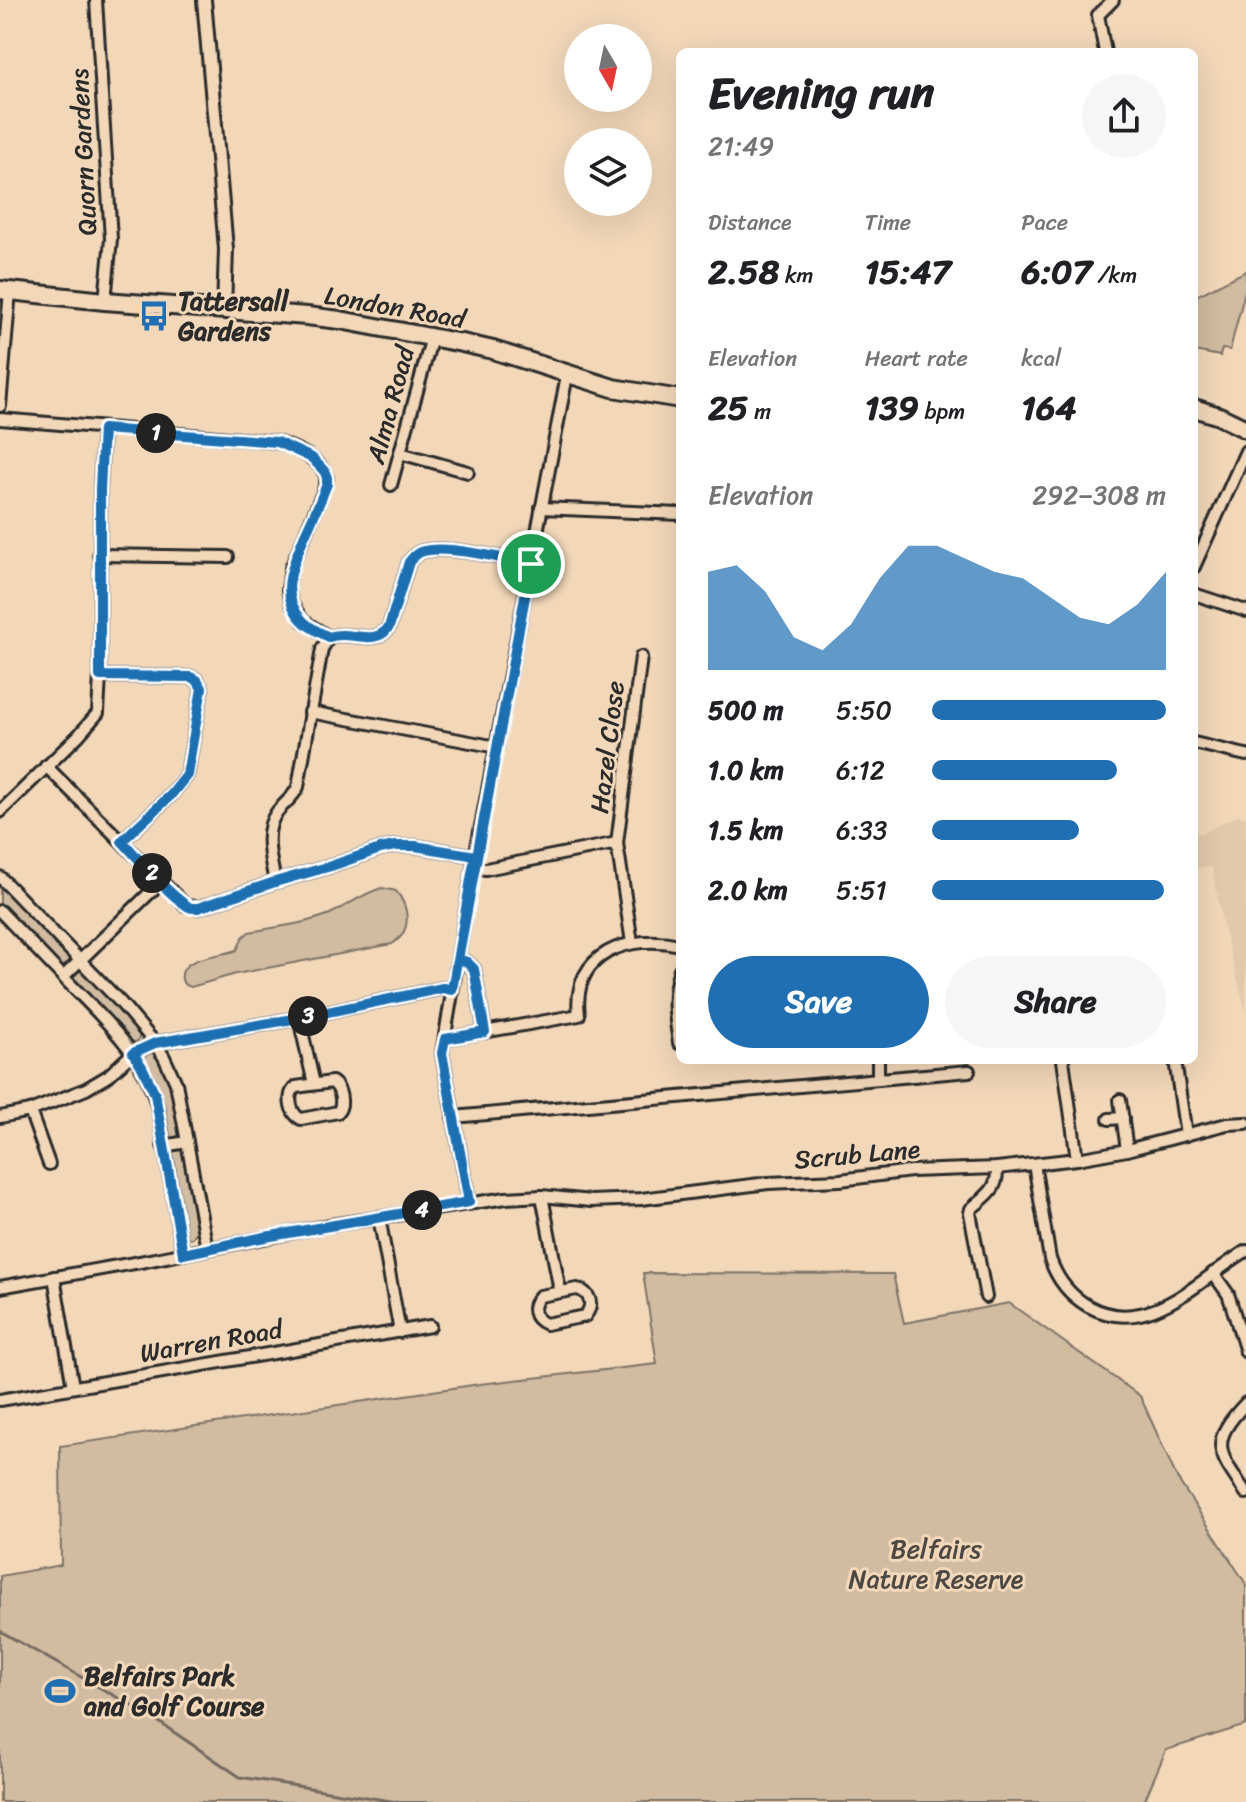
<!DOCTYPE html>
<meta charset="utf-8">
<style>
body{margin:0;font-family:Sriracha,sans-serif;background:#f6f6f6;color:#202124;height:100vh;display:flex;flex-direction:column;font-size:30px;white-space:nowrap}
*{box-sizing:border-box;margin:0}
p{font-size:26px;color:#757577}
.icon{flex:none;width:44px;height:44px;fill:none;stroke:currentColor;stroke-width:2;stroke-linecap:round;stroke-linejoin:round}
.map{position:relative;flex:1;overflow:hidden}
.sheet{position:absolute;left:676px;top:48px;width:522px;height:1016px;display:flex;flex-direction:column;background:#fff;border-radius:12px;box-shadow:0 8px 32px #0002}
.sheet>*{flex:none}
.needle{width:52px;rotate:171deg}
.fabs{position:absolute;left:564px;top:24px;display:grid;gap:16px}
.fabs a{display:grid;place-items:center;width:88px;height:88px;border-radius:50%;background:#fff;box-shadow:0 8px 32px #0002;font-size:40px}
.pin{position:absolute;display:grid;place-items:center;width:68px;height:68px;color:#fff;margin:-34px;border:4px solid #fff;border-radius:50%;box-shadow:0 2px 8px #0007}
.km{position:absolute;width:40px;height:40px;margin:-20px;border-radius:50%;background:#222;color:#fff;font-size:22px;line-height:40px;text-align:center}
.round{display:grid;place-items:center;flex:none;width:84px;height:84px;border-radius:42px;background:#f6f6f6}
.headline{display:flex;align-items:center;justify-content:space-between;height:136px;padding:0 32px}
h1{font-size:44px;font-weight:700;line-height:60px}
.metrics{display:grid;grid-template-columns:repeat(3,1fr);gap:12px;height:136px;padding:8px 32px}
.metrics div{display:grid;align-content:center}
.metrics b{font-size:34px;font-weight:700}
.metrics small{font-size:22px;font-weight:400}
.metrics p{font-size:22px}
.chart{height:224px;padding:16px 32px}
.chart p{display:flex;justify-content:space-between}
.chart svg{width:100%;height:144px;margin-top:8px;fill:#1f6fb2;opacity:.7}
.button{display:flex;gap:16px;margin-top:auto;padding:16px 32px}
.button a{flex:1;height:92px;border-radius:48px;background:#1f6fb2;color:#fff;font-size:32px;font-weight:700;line-height:92px;text-align:center}
.button a+a{background:#f6f6f6;color:#202124}
ul{padding:0 32px;list-style:none;font-size:26px}
li{display:grid;grid-template-columns:128px 96px 1fr;align-items:center;height:60px}
li i{height:20px;border-radius:10px;background:#1f6fb2}
.map>svg:first-child{display:block}
.built{fill:#e2c9ad}
.green{fill:#d1bba1;stroke:#7e7366;stroke-width:2}
.lines{fill:none;stroke-linecap:round;stroke-linejoin:round}
.stream{stroke:#746b5f;stroke-width:3}
.minor-casing{stroke:#2b2b2b;stroke-width:16}
.tertiary-casing{stroke:#2b2b2b;stroke-width:18}
.primary-casing{stroke:#2b2b2b;stroke-width:22}
.minor{stroke:#f2d7b9;stroke-width:10}
.tertiary{stroke:#f2d7b9;stroke-width:12}
.primary{stroke:#f2d7b9;stroke-width:16}
.route-casing{stroke:#fff;stroke-width:16}
.route{stroke:#1f6fb2;stroke-width:10}
.labels{text-anchor:middle;stroke-width:6;stroke-linejoin:round;paint-order:stroke}
.street-label{font-size:26px;fill:#2b2b2b;stroke:#f2d7b9}
.poi-label{font-size:26px;font-weight:bold;fill:#2b2b2b;stroke:#f2d7b9;text-anchor:start}
.park-label{font-size:26px;fill:#4c4843;stroke:#f2d7b9}
</style>
<div class="map">
<svg width="1246" height="1802" viewBox="0 0 1246 1802">
<rect width="100%" height="100%" fill="#f2d7b9"/>
<filter id="ink" filterUnits="userSpaceOnUse"><feTurbulence type="fractalNoise" baseFrequency=".0125" numOctaves="2"/><feDisplacementMap in="SourceGraphic" scale="16" xChannelSelector="R" yChannelSelector="G"/><feConvolveMatrix kernelMatrix="1 2 1 2 8 2 1 2 1" color-interpolation-filters="sRGB"/></filter>
<g filter="url(#ink)">
<!-- built -->
<path class="built" d="M1238,815L1246,818V1011L1224,931L1212,867L1194,868V834L1203,833Z"/>
<!-- green -->
<g class="green">
<path d="M1246,271V287L1230,350L1222,349L1220,356L1194,351V297Z"/>
<path d="M0,883L68,954L69,961L65,967L61,968L0,907Z"/>
<path d="M382,888L396,891C410,908 412,932 392,944L236,974L191,987C186,985 183,985 182,979C178,956 223,956 237,950L243,937L249,932C276,927 305,924 330,914C348,906 363,893 382,888Z"/>
<path d="M77,969L84,971L119,1007L140,1034L138,1041L130,1043L71,981V974Z"/>
<path d="M152,1053L157,1055L172,1085L181,1132L180,1138L175,1141L168,1140L144,1062L145,1055Z"/>
<path d="M176,1147L185,1152L197,1232L191,1239L185,1237L183,1230L169,1155Z"/>
<path d="M643,1273L893,1274L904,1323L1009,1303L1140,1396L1177,1478L1246,1584V1725L1166,1750L1144,1802H0V1576L61,1565L60,1446L480,1384L657,1364Z"/>
</g>
<g class="lines">
<!-- stream -->
<path class="stream" d="M0,1631L150,1716L240,1777L397,1802"/>
<!-- minor casing -->
<g class="minor-casing">
<g id="minor">
<path d="M96,0L111,239L105,301"/>
<path d="M1105,52L1098,15L1113,0"/>
<path d="M0,406L10,291"/>
<path d="M0,419L277,442C296,449 319,457 327,478L324,490L291,568L288,590L292,604L303,621L329,637"/>
<path d="M400,453L468,472"/>
<path d="M391,485L432,337"/>
<path d="M541,508L680,514"/>
<path d="M99,555L228,557"/>
<path d="M1194,567L1246,451"/>
<path d="M1194,594L1246,611"/>
<path d="M329,637C350,629 374,648 389,627L409,562C413,557 417,552 424,551C449,545 504,559 531,564"/>
<path d="M100,676L191,677L197,680L202,688L187,775L171,795L122,841"/>
<path d="M310,712L497,747"/>
<path d="M1194,743L1246,755"/>
<path d="M46,766L185,905L198,908L275,882L331,866L380,849L395,846H415L476,856"/>
<path d="M0,812L78,736L98,713L100,676V489L103,429"/>
<path d="M473,868L486,869L617,843"/>
<path d="M0,877L121,1003L155,1043L164,1057L176,1083L207,1249"/>
<path d="M275,882C271,860 262,832 277,812C284,803 293,798 298,787L322,649L329,637"/>
<path d="M0,911C23,935 46,959 69,983C106,1021 146,1057 158,1109L183,1254"/>
<path d="M632,943L617,843L641,657"/>
<path d="M458,959L467,962L474,969L485,1032"/>
<path d="M63,977L161,882"/>
<path d="M299,1018L314,1084"/>
<path d="M445,1039L579,1015C571,953 629,933 680,945"/>
<path d="M679,1043C675,1015 671,997 680,969"/>
<path d="M878,1060V1079"/>
<path d="M1063,1060L1077,1159"/>
<path d="M1175,1060L1186,1135"/>
<path d="M332,1082C341,1088 344,1104 338,1112L301,1119C290,1114 286,1094 296,1087Z"/>
<path d="M1120,1100L1127,1150"/>
<path d="M30,1111L49,1164"/>
<path d="M0,1117L30,1111L86,1089L108,1076L133,1053L155,1043L299,1018L443,988L452,990"/>
<path d="M453,1117L969,1071"/>
<path d="M1109,1119L1123,1118"/>
<path d="M163,1146L187,1142"/>
<path d="M1034,1164L1050,1259C1057,1279 1069,1295 1088,1306C1148,1339 1198,1280 1246,1251"/>
<path d="M542,1196L560,1291"/>
<path d="M469,1202L442,1053L473,868L567,375"/>
<path d="M379,1217L400,1332"/>
<path d="M1213,1273L1228,1294L1231,1303L1246,1352"/>
<path d="M54,1277L73,1387"/>
<path d="M0,1287L140,1262L325,1226L506,1198L542,1196L591,1201L641,1199L768,1183L840,1180L911,1171L997,1168L1077,1159L1127,1150L1227,1124L1246,1123"/>
<path d="M577,1289C591,1293 594,1305 585,1316L546,1324C533,1319 530,1307 540,1296Z"/>
<path d="M986,1297L970,1213L971,1209C986,1195 998,1191 997,1168"/>
<path d="M0,1400L430,1326"/>
<path d="M1246,1403C1208,1443 1218,1452 1246,1493"/>
</g>
</g>
<!-- tertiary casing -->
<g class="tertiary-casing">
<path id="tertiary" d="M204,0L226,249L224,310"/>
</g>
<!-- primary casing -->
<g class="primary-casing">
<g id="primary">
<path d="M0,290L105,301L307,316L340,320L462,343L493,350L613,388L680,399"/>
<path d="M1194,408L1219,416L1246,429"/>
</g>
</g>
<!-- minor -->
<use href="#minor" class="minor"/>
<!-- tertiary -->
<use href="#tertiary" class="tertiary"/>
<!-- primary -->
<use href="#primary" class="primary"/>
</g>
</g>
<g class="lines" filter="url(#ink)">
<!-- route casing -->
<g class="route-casing">
<path id="route" d="M531,564C504,559 449,545 424,551C417,552 413,557 409,562L389,627C374,648 350,629 329,637C319,632 309,628 302,620C278,594 293,565 304,537C312,520 320,502 327,484V478L325,472L312,458L277,442L103,429L100,489V676L191,677L197,680L202,688L187,775L171,795L122,841C140,860 165,891 186,905C191,909 192,908 198,908L275,882L331,866L380,849L395,846H415L476,856L473,868L452,990L443,988L299,1018L155,1043L133,1053L142,1067L155,1094L183,1254L265,1237L469,1202L442,1053L445,1039L485,1032L474,969L467,962L458,959L531,564"/>
</g>
<!-- route -->
<use href="#route" class="route"/>
</g>
<!-- icons -->
<defs>
<g id="bus-bare" transform="scale(2.4)"><path d="M-5-6H5V4H4V6H2V4H-2V6H-4V4H-5ZM-3.5-4V0h7V-4ZM-3.5 1.2v1.5H-2V1.2ZM2 1.2v1.5H3.5V1.2Z" fill="#1f6fb2" stroke="#f2d7b9" stroke-width="2.5" paint-order="stroke"/></g>
<g id="stadium-bare" transform="scale(2.4)"><path d="M0-5a6.5 5 0 1 0 0 10a6.5 5 0 1 0 0-10ZM-3.5-1.8h7v3.6h-7Z" fill="#1f6fb2" stroke="#f2d7b9" stroke-width="2.5" paint-order="stroke"/></g>
</defs>
<g fill-rule="evenodd">
<use href="#bus-bare" x="154" y="316"/>
<use href="#stadium-bare" x="60" y="1691"/>
</g>
<g class="labels">
<!-- street labels -->
<g class="street-label">
<text transform="translate(83 152) rotate(-93)" y="9">Quorn Gardens</text>
<text transform="translate(395 307) rotate(10)" y="9">London Road</text>
<text transform="translate(390 405) rotate(-75)" y="9">Alma Road</text>
<text transform="translate(607 747) rotate(-83)" y="9">Hazel Close</text>
<text transform="translate(857 1154) rotate(-5)" y="9">Scrub Lane</text>
<text transform="translate(211 1341) rotate(-10)" y="9">Warren Road</text>
</g>
<!-- poi labels -->
<g class="poi-label">
<text x="178" y="310">Tattersall<tspan x="178" dy="30">Gardens</tspan></text>
<text x="84" y="1685">Belfairs Park<tspan x="84" dy="30">and Golf Course</tspan></text>
</g>
<!-- park labels -->
<g class="park-label">
<text x="936" y="1558">Belfairs<tspan x="936" dy="30">Nature Reserve</tspan></text>
</g>
</g>
</svg>
<div class="fabs">
<a><svg class="needle" viewBox="-14 -14 28 28"><path d="M0-13l5 13h-10z" fill="#e53935"/><path d="M0 13l5-13h-10z" fill="#757577"/></svg></a>
<a><svg class="icon" aria-label="layers" viewBox="0 0 24 24"><path d="M12 4l9 5-9 5-9-5zM3 14l9 5 9-5"/></svg></a>
</div>
<div class="pin" style="left:531px;top:564px;background:#1e9e55"><svg class="icon" aria-label="arrive" viewBox="0 0 24 24"><path d="M6 21V4h12l-3 4 3 4H6"/></svg></div>
<b class="km" style="left:156px;top:433px">1</b>
<b class="km" style="left:152px;top:873px">2</b>
<b class="km" style="left:308px;top:1016px">3</b>
<b class="km" style="left:422px;top:1210px">4</b>
<section class="sheet">
<div class="headline"><div><h1>Evening run</h1><p>21:49</p></div><a class="round"><svg class="icon" aria-label="share" viewBox="0 0 24 24"><path d="M12 15V3M7 8l5-5 5 5M5 13v7h14v-7"/></svg></a></div>
<div class="metrics">
<div><p>Distance</p><b>2.58<small> km</small></b></div>
<div><p>Time</p><b>15:47</b></div>
<div><p>Pace</p><b>6:07<small> /km</small></b></div>
</div>
<div class="metrics">
<div><p>Elevation</p><b>25<small> m</small></b></div>
<div><p>Heart rate</p><b>139<small> bpm</small></b></div>
<div><p>kcal</p><b>164</b></div>
</div>
<div class="chart"><p><span>Elevation</span>292–308 m</p>
<svg viewBox="0 0 160 44" preserveAspectRatio="none"><path d="M0 44V14L10 12L20 20L30 34L40 38L50 30L60 16L70 6L80 6L90 10L100 14L110 16L120 22L130 28L140 30L150 24L160 14V44z"/></svg>
</div>
<ul>
<li><b>500 m</b>5:50<i style="width:100%"></i></li>
<li><b>1.0 km</b>6:12<i style="width:79%"></i></li>
<li><b>1.5 km</b>6:33<i style="width:63%"></i></li>
<li><b>2.0 km</b>5:51<i style="width:99%"></i></li>
</ul>
<div class="button"><a>Save</a><a>Share</a></div>
</section>
</div>
